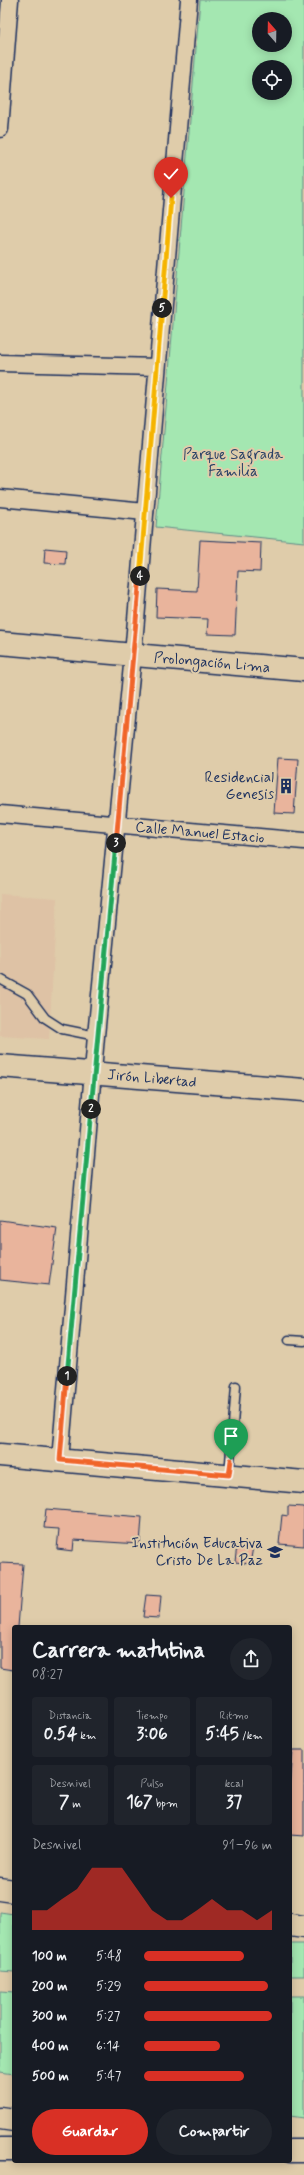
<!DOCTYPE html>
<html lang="es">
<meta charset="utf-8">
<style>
body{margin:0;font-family:Mynerve,sans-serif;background:#20242c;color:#f1f3f6;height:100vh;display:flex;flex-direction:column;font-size:15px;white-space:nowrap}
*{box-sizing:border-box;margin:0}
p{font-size:13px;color:#9ea1a6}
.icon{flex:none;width:22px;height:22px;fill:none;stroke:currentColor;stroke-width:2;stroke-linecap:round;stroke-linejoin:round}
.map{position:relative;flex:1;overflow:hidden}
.sheet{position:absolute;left:12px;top:1625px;width:280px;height:538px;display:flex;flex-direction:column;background:#171b24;border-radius:4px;box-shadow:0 2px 10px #0003}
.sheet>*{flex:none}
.needle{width:26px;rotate:340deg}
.tools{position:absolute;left:252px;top:12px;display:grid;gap:8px}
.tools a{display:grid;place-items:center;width:40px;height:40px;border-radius:50%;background:#171b24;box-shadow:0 2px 10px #0003;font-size:20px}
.pin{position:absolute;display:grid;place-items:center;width:34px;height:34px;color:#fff;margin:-41px -17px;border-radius:50% 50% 50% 0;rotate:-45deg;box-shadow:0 0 4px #0007}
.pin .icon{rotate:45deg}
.km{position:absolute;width:20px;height:20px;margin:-10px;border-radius:50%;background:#222;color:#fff;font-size:11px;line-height:20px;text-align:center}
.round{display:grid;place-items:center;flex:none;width:42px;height:42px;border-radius:21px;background:#20242c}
.overview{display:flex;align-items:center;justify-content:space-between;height:68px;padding:0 20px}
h1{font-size:22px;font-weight:700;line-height:30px}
.metrics{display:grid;grid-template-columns:repeat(3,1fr);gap:6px;height:68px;padding:4px 20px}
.metrics div{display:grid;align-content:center;border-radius:4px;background:#20242c;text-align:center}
.metrics b{font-size:17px;font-weight:700}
.metrics small{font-size:11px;font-weight:400}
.metrics p{font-size:11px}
.chart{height:112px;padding:8px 20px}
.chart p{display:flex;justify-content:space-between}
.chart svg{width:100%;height:72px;margin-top:4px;fill:#d93025;opacity:.7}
.button{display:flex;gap:8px;margin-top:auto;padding:8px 20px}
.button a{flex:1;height:46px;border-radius:24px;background:#d93025;color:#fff;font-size:16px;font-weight:700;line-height:46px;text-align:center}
.button a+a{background:#20242c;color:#f1f3f6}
ul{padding:0 20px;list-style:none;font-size:13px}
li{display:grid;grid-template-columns:64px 48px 1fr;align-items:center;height:30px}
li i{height:10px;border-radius:5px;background:#d93025}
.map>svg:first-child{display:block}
.built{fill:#dec2a5}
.green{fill:#a4e7b1;stroke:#608b88;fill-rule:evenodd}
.building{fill:#e9b49c;stroke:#1b2f5e}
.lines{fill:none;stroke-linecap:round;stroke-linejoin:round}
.lane-casing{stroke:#1b2f5e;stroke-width:11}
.street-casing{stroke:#1b2f5e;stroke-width:19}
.secondary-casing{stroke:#1b2f5e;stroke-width:25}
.primary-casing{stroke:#1b2f5e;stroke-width:25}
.highway-casing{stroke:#1b2f5e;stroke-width:25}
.lane{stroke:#dfccaa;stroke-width:8}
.street{stroke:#dfccaa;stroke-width:16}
.secondary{stroke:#dfccaa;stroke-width:22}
.primary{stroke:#dfccaa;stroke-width:22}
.highway{stroke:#dfccaa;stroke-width:22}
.split-1-casing{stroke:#fff;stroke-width:8}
.split-2-casing{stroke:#fff;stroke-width:8}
.split-3-casing{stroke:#fff;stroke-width:8}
.split-4-casing{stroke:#fff;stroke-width:8}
.split-5-casing{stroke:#fff;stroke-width:8}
.split-6-casing{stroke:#fff;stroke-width:8}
.split-1{stroke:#f0652b;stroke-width:5}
.split-2{stroke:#22a559;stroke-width:5}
.split-3{stroke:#22a559;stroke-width:5}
.split-4{stroke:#f0652b;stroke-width:5}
.split-5{stroke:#f5b400;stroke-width:5}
.split-6{stroke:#f5b400;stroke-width:5}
.labels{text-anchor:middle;stroke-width:4;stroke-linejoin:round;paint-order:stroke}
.park-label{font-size:15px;fill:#294166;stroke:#dfccaa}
.street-label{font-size:15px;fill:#1b2f5e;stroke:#dfccaa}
.poi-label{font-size:15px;fill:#1b2f5e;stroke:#dfccaa;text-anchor:end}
</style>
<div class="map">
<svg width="304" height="2175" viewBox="0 0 304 2175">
<rect width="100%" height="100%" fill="#dfccaa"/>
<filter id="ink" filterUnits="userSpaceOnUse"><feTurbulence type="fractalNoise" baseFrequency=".025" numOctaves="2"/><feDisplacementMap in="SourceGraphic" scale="8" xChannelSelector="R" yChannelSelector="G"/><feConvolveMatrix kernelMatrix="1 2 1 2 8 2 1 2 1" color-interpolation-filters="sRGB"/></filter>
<g filter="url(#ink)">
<!-- built -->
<path class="built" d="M0,894L57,898L49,1039L0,1036Z"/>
<!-- green -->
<g class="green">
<path d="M200,0H304V542L156,527ZM259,19H285V45H259ZM259,67H285V93H259Z"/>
<path d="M0,1912L14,1914V1972L0,1971Z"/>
<rect x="290" y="1944" width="14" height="32"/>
<path d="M0,1991L14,1992V2074L0,2072Z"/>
<path d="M290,1996H304V2118L290,2116Z"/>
</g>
<!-- building -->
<g class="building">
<path d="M200,540L261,543L260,572L238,571L235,635L207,634L208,619L156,617L157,589L197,591Z"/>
<path d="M45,548L66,550L65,564L44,563Z"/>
<path d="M278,758L298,759L294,814L274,813Z"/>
<path d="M0,1220L57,1228L49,1285L0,1280Z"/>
<path d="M288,1506L304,1507V1546L279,1544L282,1515L288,1516Z"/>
<path d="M46,1509L142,1517L140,1544L74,1540L73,1551L57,1549L59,1529L44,1528Z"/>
<path d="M237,1545L253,1547L250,1564L235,1562Z"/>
<path d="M0,1563L23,1564L18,1627H14L13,1670L0,1668Z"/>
<path d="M146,1595L161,1596L159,1618L143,1617Z"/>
<path d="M293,1750H304V1836L290,1835V1791Z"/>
</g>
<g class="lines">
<!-- lane casing -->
<g class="lane-casing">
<g id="lane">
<path d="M0,979L27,994L45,1018L62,1029L96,1036"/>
<path d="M289,1340L304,1341"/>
<path d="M229,1475L236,1386"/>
</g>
</g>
<!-- street casing -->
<g class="street-casing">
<g id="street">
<path d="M0,129L10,0"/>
<path d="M0,363L157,367"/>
<path d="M0,498L145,512"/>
<path d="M0,814L304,841"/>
<path d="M60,1460L96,1036L133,655L189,0"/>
</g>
</g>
<!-- secondary casing -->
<g class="secondary-casing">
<g id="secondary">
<path d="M0,643L304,670"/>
<path d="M0,1066L304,1090"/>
<path d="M0,1455L304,1482"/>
</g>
</g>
<!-- primary casing -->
<g class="primary-casing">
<g id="primary">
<path d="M0,1889L14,1891"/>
<path d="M290,1925L304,1927"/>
</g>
</g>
<!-- highway casing -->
<g class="highway-casing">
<g id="highway">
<path d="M0,2118L14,2120"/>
<path d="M0,2149H14"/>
<path d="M290,2151H304"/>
</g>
</g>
<!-- lane -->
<use href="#lane" class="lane"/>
<!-- street -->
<use href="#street" class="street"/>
<!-- secondary -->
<use href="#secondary" class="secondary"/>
<!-- primary -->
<use href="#primary" class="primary"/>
<!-- highway -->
<use href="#highway" class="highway"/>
</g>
</g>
<g class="lines" filter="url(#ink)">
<!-- split-1 casing -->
<g class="split-1-casing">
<path id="split-1" d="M67,1376L60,1460L229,1475L231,1460"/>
</g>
<!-- split-2 casing -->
<g class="split-2-casing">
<path id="split-2" d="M67,1376L91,1109"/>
</g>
<!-- split-3 casing -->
<g class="split-3-casing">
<path id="split-3" d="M91,1109L116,843"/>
</g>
<!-- split-4 casing -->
<g class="split-4-casing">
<path id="split-4" d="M116,843L140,576"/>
</g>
<!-- split-5 casing -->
<g class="split-5-casing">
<path id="split-5" d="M140,576L162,308"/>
</g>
<!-- split-6 casing -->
<g class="split-6-casing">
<path id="split-6" d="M162,308L171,198"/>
</g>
<!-- split-1 -->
<use href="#split-1" class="split-1"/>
<!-- split-2 -->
<use href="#split-2" class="split-2"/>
<!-- split-3 -->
<use href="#split-3" class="split-3"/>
<!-- split-4 -->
<use href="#split-4" class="split-4"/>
<!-- split-5 -->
<use href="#split-5" class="split-5"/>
<!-- split-6 -->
<use href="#split-6" class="split-6"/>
</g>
<!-- icons -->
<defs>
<g id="building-bare" transform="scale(1.2)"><path d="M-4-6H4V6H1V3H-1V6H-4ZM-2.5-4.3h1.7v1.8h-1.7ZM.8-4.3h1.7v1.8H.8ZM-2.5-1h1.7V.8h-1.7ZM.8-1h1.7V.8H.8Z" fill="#1b2f5e" stroke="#dfccaa" stroke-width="2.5" paint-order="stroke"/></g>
<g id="school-bare" transform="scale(1.2)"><path d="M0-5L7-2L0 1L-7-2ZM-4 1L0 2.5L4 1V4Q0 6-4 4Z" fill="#1b2f5e" stroke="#dfccaa" stroke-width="2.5" paint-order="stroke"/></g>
</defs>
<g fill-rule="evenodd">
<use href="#building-bare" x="286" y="786"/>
<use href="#school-bare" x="275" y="1552"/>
</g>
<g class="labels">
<!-- park labels -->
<g class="park-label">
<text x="233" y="459">Parque Sagrada<tspan x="233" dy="17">Familia</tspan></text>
</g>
<!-- street labels -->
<g class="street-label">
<text transform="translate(212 662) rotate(5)" y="5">Prolongación Lima</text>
<text transform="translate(200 832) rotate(5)" y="5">Calle Manuel Estacio</text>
<text transform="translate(152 1078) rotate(5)" y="5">Jirón Libertad</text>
</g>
<!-- poi labels -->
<g class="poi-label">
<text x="274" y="782">Residencial<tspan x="274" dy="17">Genesis</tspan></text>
<text x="263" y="1548">Institución Educativa<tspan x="263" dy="17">Cristo De La Paz</tspan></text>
</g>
</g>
</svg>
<div class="tools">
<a><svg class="needle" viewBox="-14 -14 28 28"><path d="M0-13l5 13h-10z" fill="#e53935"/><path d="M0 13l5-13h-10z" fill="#9ea1a6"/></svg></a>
<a><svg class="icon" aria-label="locate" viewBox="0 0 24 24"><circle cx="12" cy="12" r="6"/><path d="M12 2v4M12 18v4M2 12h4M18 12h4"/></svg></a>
</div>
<div class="pin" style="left:231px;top:1460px;background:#1e9e55"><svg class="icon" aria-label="arrive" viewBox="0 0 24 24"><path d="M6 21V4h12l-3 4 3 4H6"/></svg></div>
<div class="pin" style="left:171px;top:198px;background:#d93025"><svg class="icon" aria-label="check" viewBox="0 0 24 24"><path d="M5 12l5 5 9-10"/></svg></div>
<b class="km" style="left:67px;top:1376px">1</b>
<b class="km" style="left:91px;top:1109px">2</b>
<b class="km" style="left:116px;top:843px">3</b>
<b class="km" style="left:140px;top:576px">4</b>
<b class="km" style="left:162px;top:308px">5</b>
<section class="sheet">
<div class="overview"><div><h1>Carrera matutina</h1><p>08:27</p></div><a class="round"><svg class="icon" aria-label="share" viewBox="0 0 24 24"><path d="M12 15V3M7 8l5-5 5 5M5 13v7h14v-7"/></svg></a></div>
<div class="metrics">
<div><p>Distancia</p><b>0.54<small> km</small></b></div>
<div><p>Tiempo</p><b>3:06</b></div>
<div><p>Ritmo</p><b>5:45<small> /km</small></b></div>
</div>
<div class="metrics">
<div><p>Desnivel</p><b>7<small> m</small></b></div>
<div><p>Pulso</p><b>167<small> bpm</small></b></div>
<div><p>kcal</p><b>37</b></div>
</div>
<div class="chart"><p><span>Desnivel</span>91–96 m</p>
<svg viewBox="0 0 160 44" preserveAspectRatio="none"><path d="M0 44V32L10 32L20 25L30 19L40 6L50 6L60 6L70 19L80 32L90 38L100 38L110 32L120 25L130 32L140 32L150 38L160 32V44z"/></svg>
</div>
<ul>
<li><b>100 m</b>5:48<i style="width:78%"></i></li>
<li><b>200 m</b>5:29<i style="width:97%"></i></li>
<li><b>300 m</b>5:27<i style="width:100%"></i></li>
<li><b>400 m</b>6:14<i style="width:59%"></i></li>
<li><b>500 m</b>5:47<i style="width:78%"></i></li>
</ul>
<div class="button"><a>Guardar</a><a>Compartir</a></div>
</section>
</div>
